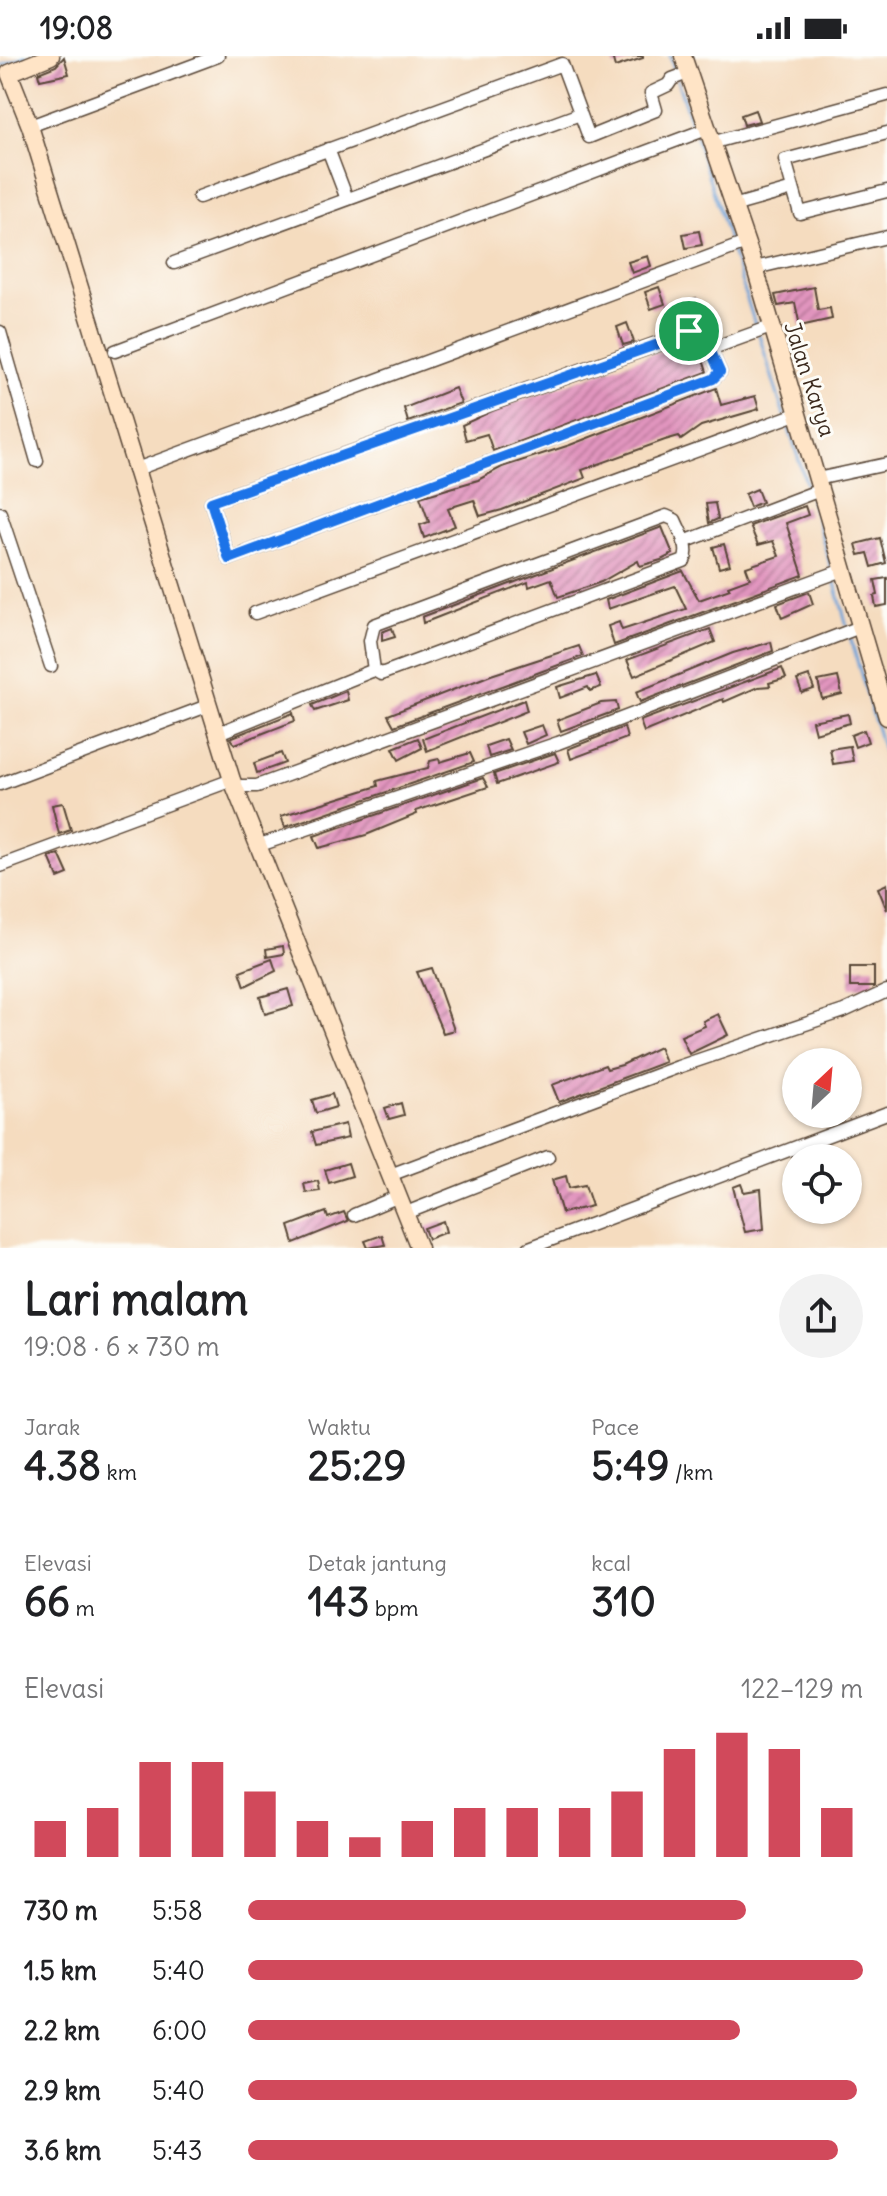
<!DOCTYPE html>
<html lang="id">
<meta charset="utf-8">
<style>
body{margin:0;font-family:Delius,sans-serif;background:#f2f2f2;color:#202124;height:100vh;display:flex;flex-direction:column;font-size:30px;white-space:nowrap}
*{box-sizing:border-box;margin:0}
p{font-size:26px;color:#757577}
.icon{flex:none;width:44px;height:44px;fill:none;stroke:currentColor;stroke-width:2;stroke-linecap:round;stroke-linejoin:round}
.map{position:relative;height:1192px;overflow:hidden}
.side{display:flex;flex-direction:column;background:#fff;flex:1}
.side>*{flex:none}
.needle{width:52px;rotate:26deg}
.fabs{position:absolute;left:782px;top:992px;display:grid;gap:16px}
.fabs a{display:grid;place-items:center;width:80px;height:80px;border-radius:50%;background:#fff;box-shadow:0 2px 6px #0004;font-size:40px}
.pin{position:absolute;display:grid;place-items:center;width:68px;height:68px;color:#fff;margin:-34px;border:4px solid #fff;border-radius:50%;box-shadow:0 2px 8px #0007}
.round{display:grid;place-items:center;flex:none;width:84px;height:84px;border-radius:42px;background:#f2f2f2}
.head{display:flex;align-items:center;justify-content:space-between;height:136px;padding:0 24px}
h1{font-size:44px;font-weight:700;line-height:60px}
.stats{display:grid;grid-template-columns:repeat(3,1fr);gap:12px;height:136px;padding:8px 24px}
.stats div{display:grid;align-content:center}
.stats b{font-size:40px;font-weight:700}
.stats small{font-size:22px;font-weight:400}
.stats p{font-size:22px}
.chart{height:224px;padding:16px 24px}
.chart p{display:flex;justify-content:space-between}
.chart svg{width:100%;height:144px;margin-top:8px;stroke:#d1495b;stroke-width:6}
ul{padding:0 24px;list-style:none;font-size:26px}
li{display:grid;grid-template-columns:128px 96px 1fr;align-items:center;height:60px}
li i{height:20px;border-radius:10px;background:#d1495b}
.status{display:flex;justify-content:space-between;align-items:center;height:56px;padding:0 40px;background:#fff;direction:ltr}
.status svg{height:22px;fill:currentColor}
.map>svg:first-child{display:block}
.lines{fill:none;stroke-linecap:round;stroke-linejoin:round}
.stream{stroke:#6aa1d8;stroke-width:3}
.building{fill:url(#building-hatch)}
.street-casing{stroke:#574536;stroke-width:15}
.secondary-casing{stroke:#574536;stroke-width:19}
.street{stroke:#fff;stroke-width:12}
.secondary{stroke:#ffe4c6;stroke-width:16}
.route-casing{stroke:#fff;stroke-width:16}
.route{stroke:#1a73e8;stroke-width:10}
.labels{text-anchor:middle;stroke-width:6;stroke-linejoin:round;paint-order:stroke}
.street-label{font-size:22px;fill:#3b2a1e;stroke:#fdfcf7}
</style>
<div class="status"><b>19:08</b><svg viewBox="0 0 49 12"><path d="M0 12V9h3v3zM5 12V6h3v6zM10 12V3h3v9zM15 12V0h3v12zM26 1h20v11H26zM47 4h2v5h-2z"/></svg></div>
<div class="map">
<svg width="887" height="1192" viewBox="0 0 887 1192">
<defs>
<pattern id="building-hatch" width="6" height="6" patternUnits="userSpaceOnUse" patternTransform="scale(2)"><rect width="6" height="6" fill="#e194be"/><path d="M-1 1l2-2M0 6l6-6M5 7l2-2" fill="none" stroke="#b8799a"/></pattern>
</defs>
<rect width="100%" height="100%" fill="#fdfcf7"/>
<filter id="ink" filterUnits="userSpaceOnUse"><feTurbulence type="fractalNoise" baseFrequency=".0125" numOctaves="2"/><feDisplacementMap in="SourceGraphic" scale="16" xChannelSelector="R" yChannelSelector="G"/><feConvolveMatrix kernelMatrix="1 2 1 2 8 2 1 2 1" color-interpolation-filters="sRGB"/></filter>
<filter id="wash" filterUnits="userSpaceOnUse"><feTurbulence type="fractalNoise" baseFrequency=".006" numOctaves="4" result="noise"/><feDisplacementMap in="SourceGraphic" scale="32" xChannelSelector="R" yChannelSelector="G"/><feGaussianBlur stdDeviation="1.8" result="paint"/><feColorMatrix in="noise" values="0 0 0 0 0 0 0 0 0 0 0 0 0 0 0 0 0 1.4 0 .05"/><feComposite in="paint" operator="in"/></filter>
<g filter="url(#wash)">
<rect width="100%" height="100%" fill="#f5dcbf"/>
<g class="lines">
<!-- stream -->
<g class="stream">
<path d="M670,0L675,16"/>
<path d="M0,10L26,0"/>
<path d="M677,24L693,73"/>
<path d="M696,81L730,188"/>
<path d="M732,195L756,272"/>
<path d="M759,279L784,359"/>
<path d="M787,367L809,436"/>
<path d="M811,443L831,512"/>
<path d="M833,520L847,570"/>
<path d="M849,577L887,708"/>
</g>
</g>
<g id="blocks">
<!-- building -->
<g class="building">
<path d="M612,0H643V2L615,11Z"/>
<path d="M64,1L69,18L40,24L38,17L56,10Z"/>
<path d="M755,54L759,65L744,69L741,59Z"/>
<path d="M699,175L702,189L686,192L683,178Z"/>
<path d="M648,200L651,210L632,217L628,206Z"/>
<path d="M659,231L665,248L651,253L645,236Z"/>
<path d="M814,231L818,254L830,252L832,263L800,270L795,247L778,250L775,239Z"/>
<path d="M696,242L703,260L675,269L668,251Z"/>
<path d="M627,267L634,286L623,289L617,271Z"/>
<path d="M691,284L698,306L703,304L707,316L493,395L487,378L466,384L462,369L492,355Z"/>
<path d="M455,332L461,347L408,366L404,352Z"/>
<path d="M716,332L721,349L755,340L759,353L701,370L681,384L679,380L665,384L582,414L585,422L502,454L480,460L474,444L455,450L448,453L455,470L424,482L420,469L429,466L420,441L478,424L502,411L570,389Z"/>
<path d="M757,433L762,446L750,451L745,438Z"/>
<path d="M715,447L718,463L709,467L706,448Z"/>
<path d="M805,450L808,459L786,467L803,519L614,589L608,570L619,566L622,574L686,553L675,530L608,553L606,544L683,515L699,544L730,533L728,530L750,522L746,511L779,500L773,485L758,489L750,470Z"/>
<path d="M662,471L673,498L661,504L640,510L638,505L601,526L558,541L551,523L529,531L528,526L423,567L422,561Z"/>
<path d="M880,482L886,507L872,511L868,497L859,499L856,488Z"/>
<path d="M724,488L730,509L719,512L713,491Z"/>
<path d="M887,522V549L876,551L874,540L878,539L875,524Z"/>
<path d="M809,536L813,548L782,562L777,548Z"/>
<path d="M392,572L395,581L382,585V576Z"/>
<path d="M710,573L715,586L634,620L627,604Z"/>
<path d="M771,586L773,595L640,646L636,636L733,597Z"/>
<path d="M579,590L583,600L394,670L388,659L491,619Z"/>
<path d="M782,612L786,622L769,627L770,630L758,631L724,646L723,643L644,676L640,665Z"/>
<path d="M596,619L601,631L590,635L588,631L560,642L557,631Z"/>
<path d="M809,620L814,633L802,637L797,624Z"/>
<path d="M838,621L842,638L822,643L818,625Z"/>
<path d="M346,635L348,644L315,655L312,649Z"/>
<path d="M524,644L527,655L427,695L423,683Z"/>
<path d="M616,646L618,654L561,675L557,664L601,647Z"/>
<path d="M293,657L295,665L235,688L232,685L230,682Z"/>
<path d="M848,658L850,667L815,677L812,665Z"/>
<path d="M542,669L546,679L526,688L521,676Z"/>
<path d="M624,671L627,682L571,703L568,693Z"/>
<path d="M864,674L868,686L855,691L851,679Z"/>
<path d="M418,682L422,692L399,704L393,692Z"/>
<path d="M506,683L511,694L489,701L486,690Z"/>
<path d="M850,690L853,705L833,708L830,693Z"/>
<path d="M281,697L285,707L257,717L254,707Z"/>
<path d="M470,697L474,706L285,771L281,760L378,730L377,725L428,712L430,705L439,703L440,706Z"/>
<path d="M555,697L559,706L497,728L494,718Z"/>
<path d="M483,722L488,731L416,755L417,758L366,779L319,792L314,780Z"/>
<path d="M63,747L71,774L59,778L52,749Z"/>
<path d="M59,798L68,818L58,822L49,801Z"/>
<path d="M887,828V854L878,832Z"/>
<path d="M283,890L284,898L267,901L266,893Z"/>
<path d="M272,903L276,915L245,930L240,915Z"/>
<rect x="850" y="911" width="24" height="20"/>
<path d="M432,912L454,974L443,977L417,916Z"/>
<path d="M288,933L293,950L265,958L260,941Z"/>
<path d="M718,958L728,979L689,998L681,980L705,970L703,965Z"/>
<path d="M659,991L665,1006L559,1046L552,1029L605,1009L607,1013L622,1009Z"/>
<path d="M332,1038L336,1051L316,1057L312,1044Z"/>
<path d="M401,1047L404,1059L389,1063L385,1052Z"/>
<path d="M345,1068L348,1082L316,1089L312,1076Z"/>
<path d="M348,1107L352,1120L329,1127L325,1114Z"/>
<path d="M566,1120L569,1132L585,1129L592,1150L562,1157L552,1124Z"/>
<path d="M318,1125L320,1135L306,1137L304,1128Z"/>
<path d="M741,1128L744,1136L761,1133L764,1173L745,1176L733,1131Z"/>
<path d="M326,1156L328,1162L344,1156L348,1165L294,1187L289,1170Z"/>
<path d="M443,1165L446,1176L428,1183L424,1172Z"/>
<path d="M382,1179L385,1189L368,1192L365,1185Z"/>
</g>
</g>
</g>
<g filter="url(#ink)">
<use href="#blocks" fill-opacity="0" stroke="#574536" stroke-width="2"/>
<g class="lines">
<!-- street casing -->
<g class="street-casing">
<g id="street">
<path d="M30,70L218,0"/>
<path d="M887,77L785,104L800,157L887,135"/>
<path d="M711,87L887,39"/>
<path d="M328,93L347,143"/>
<path d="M199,141L562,8L589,81L656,54L651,37L668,29L672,23L688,17"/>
<path d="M733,150L793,133"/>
<path d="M174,207L580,58"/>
<path d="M755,212L887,181"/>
<path d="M696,273H701L720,316L713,323L229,503L211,446Z"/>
<path d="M0,276L37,405"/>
<path d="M710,293L771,271"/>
<path d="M115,295L707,73"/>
<path d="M134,414L746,187"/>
<path d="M817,423L887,408"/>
<path d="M0,457L51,610"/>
<path d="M684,486L820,434"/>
<path d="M255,557L799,357"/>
<path d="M216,678L374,614L381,618L684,505C691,492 680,476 675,464L666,460L374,569L370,585L374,614"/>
<path d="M0,728L207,650"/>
<path d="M234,730H257L843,514"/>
<path d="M257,790L558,687L860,571"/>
<path d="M0,810L232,724"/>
<path d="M390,1119L678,1011L844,955L887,935"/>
<path d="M406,1157L548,1101"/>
<path d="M354,1159L399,1140"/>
<path d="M529,1192L887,1057"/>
</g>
</g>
<!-- secondary casing -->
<g class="secondary-casing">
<g id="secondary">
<path d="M51,0L9,17L30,70L232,724L419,1192"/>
<path d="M683,0L755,212L887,661"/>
</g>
</g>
<!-- street -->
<use href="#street" class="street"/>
<!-- secondary -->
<use href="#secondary" class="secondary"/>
</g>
</g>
<g class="lines" filter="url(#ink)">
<!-- route casing -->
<g class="route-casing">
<path id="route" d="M701,273L720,316L713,323L229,503L211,446Z"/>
</g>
<!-- route -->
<use href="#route" class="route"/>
</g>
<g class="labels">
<!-- street labels -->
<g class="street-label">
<text transform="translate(810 323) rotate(72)" y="8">Jalan Karya</text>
</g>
</g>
</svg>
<div class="fabs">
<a><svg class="needle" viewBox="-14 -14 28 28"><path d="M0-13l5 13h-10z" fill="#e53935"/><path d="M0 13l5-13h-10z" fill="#757577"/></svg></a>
<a><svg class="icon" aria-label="locate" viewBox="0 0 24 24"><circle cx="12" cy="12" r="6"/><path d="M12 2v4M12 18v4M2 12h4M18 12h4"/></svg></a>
</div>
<div class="pin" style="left:689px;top:275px;background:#1e9e55"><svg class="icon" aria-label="arrive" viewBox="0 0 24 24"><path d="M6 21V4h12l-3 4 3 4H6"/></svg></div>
</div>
<section class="side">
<div class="head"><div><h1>Lari malam</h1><p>19:08 · 6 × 730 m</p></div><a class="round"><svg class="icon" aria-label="share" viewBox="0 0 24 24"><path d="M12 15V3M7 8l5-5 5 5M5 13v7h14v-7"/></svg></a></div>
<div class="stats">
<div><p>Jarak</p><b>4.38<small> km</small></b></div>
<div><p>Waktu</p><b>25:29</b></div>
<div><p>Pace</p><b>5:49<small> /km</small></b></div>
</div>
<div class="stats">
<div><p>Elevasi</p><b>66<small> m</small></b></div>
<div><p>Detak jantung</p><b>143<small> bpm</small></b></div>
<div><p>kcal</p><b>310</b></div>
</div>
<div class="chart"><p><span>Elevasi</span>122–129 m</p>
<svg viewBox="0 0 160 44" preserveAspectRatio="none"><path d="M5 44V33M15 44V29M25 44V15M35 44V15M45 44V24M55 44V33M65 44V38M75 44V33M85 44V29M95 44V29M105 44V29M115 44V24M125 44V11M135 44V6M145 44V11M155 44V29"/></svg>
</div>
<ul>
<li><b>730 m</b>5:58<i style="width:81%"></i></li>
<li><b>1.5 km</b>5:40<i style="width:100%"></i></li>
<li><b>2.2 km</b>6:00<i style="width:80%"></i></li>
<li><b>2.9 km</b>5:40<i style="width:99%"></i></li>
<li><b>3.6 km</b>5:43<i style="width:96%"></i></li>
</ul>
</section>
